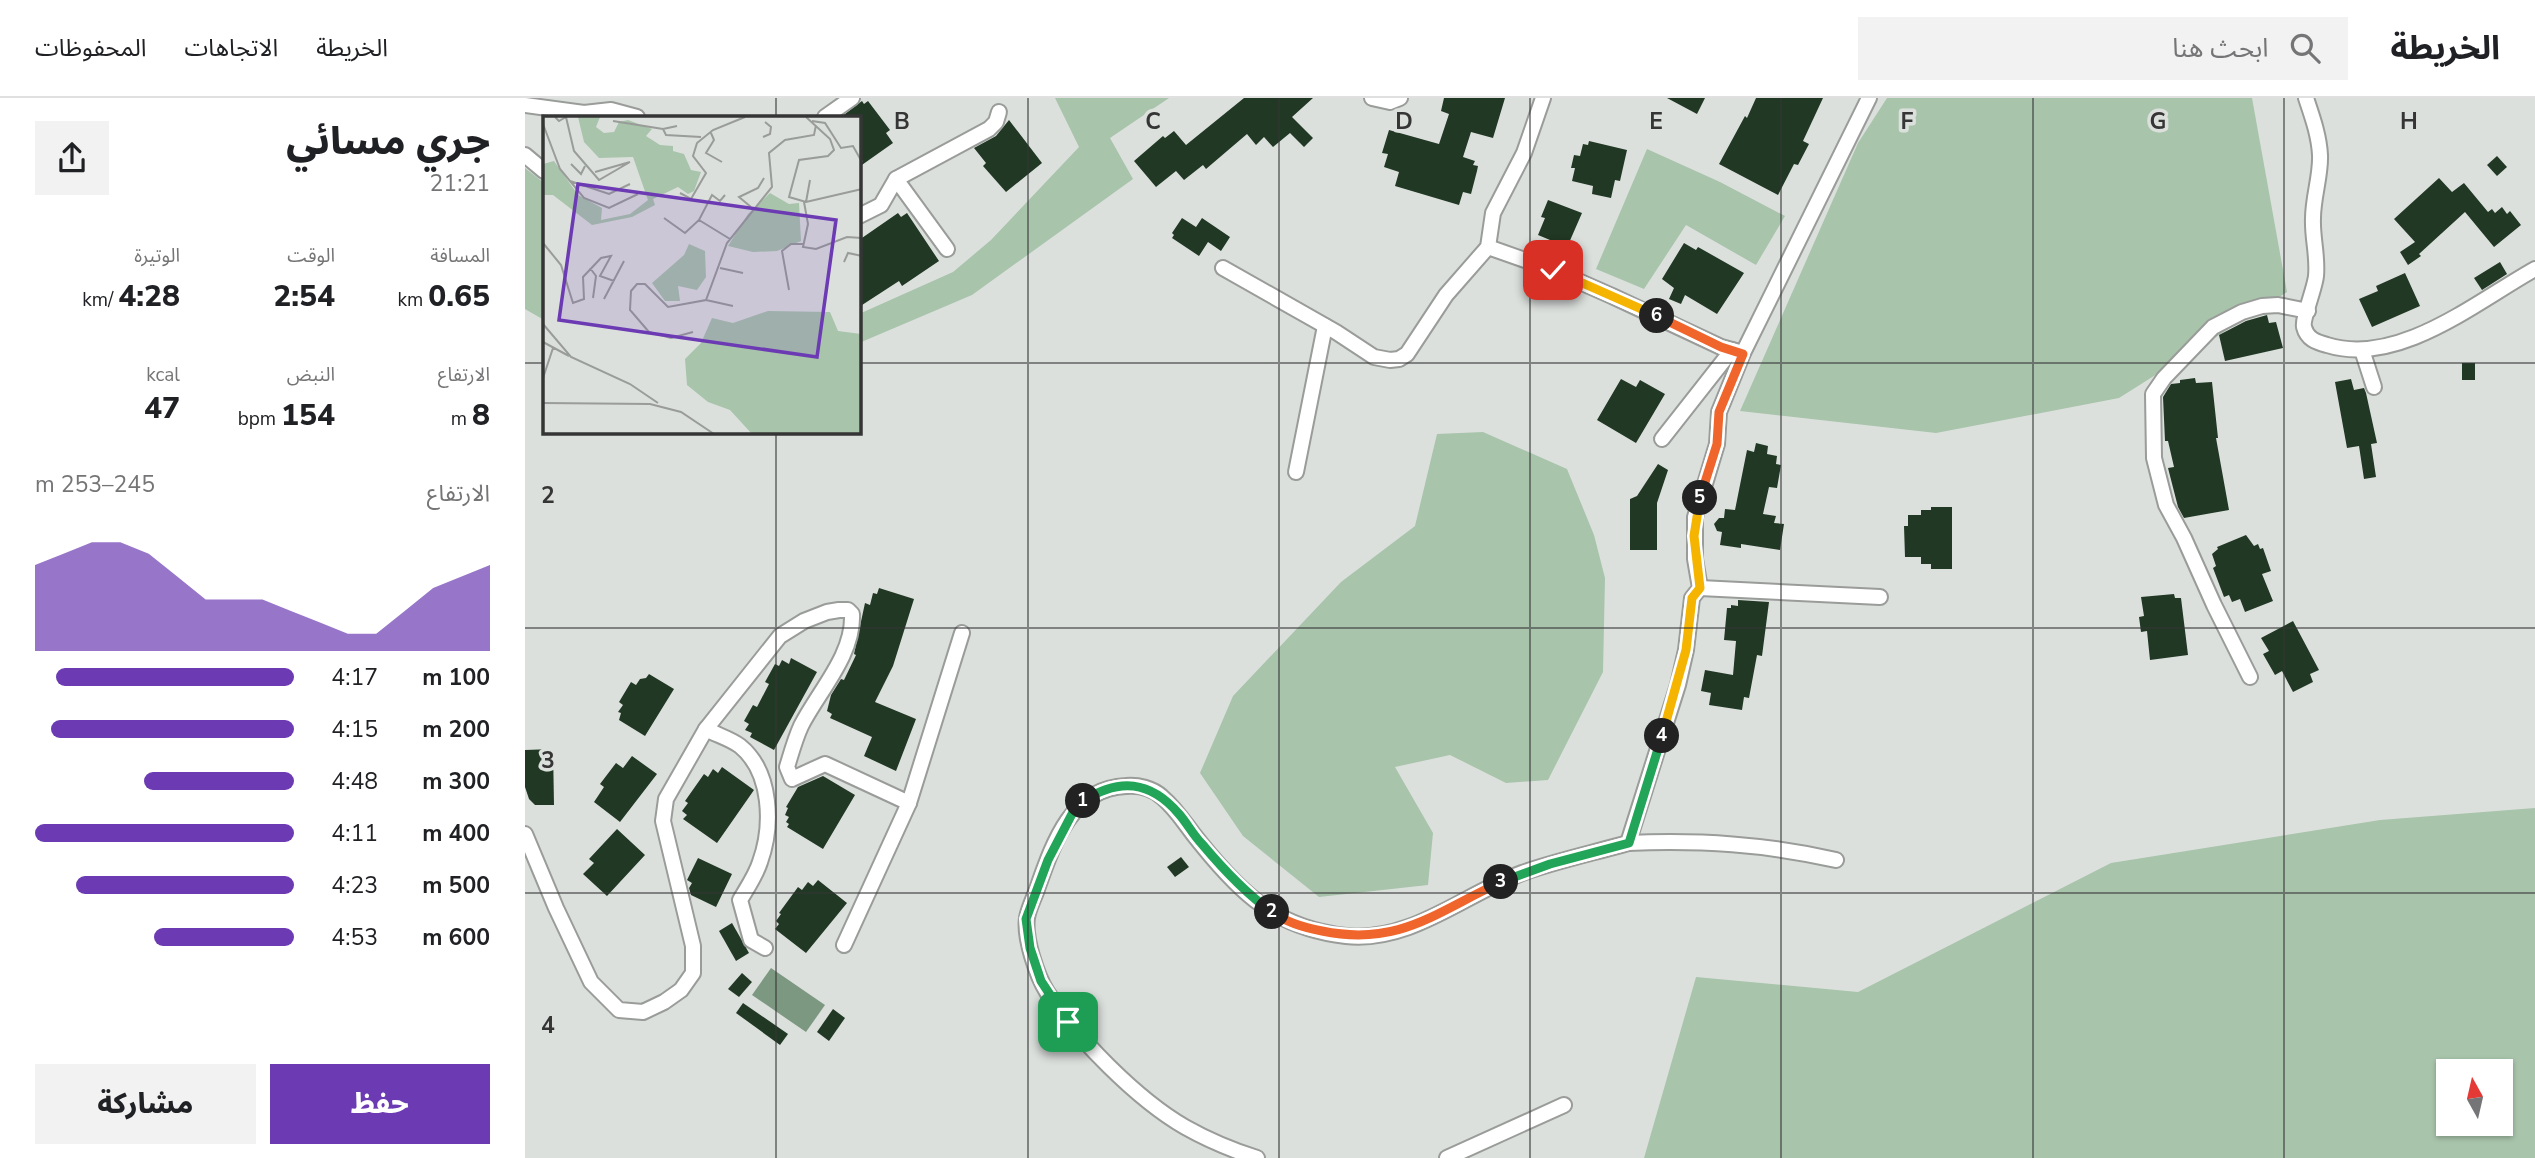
<!DOCTYPE html>
<html lang="ar">
<meta charset="utf-8">
<style>
body{margin:0;font-family:"Nunito Sans","Noto Sans Arabic",sans-serif;background:#f2f2f2;color:#202124;direction:rtl;height:100vh;display:flex;flex-direction:column;font-size:26px;white-space:nowrap}
*{box-sizing:border-box;margin:0}
p{font-size:23px;color:#757577}
.icon{flex:none;width:38px;height:38px;fill:none;stroke:currentColor;stroke-width:2;stroke-linecap:round;stroke-linejoin:round}
.map{position:relative;flex:1;overflow:hidden;direction:ltr}
.sheet{display:flex;flex-direction:column;background:#fff;width:525px}
.sheet>*{flex:none}
.needle{width:46px;rotate:352deg}
.controls{position:absolute;left:1911px;top:961px;display:grid;gap:14px}
.controls a{display:grid;place-items:center;width:77px;height:77px;border-radius:0px;background:#fff;box-shadow:0 2px 5px #0004;font-size:35px}
.pin{position:absolute;display:grid;place-items:center;width:60px;height:60px;color:#fff;margin:-30px;border-radius:14px;box-shadow:0 4px 10px #0006}
.km{position:absolute;width:35px;height:35px;margin:-18px;border-radius:50%;background:#222;color:#fff;font-size:19px;line-height:35px;text-align:center}
.round{display:grid;place-items:center;flex:none;width:74px;height:74px;border-radius:0px;background:#f2f2f2}
.summary{display:flex;align-items:center;justify-content:space-between;height:119px;padding:0 35px}
h1{font-size:38px;font-weight:800;line-height:52px}
.stats{display:grid;grid-template-columns:repeat(3,1fr);gap:10px;height:119px;padding:7px 35px}
.stats div{display:grid;align-content:center}
.stats b{font-size:30px;font-weight:800}
.stats small{font-size:19px;font-weight:400}
.stats p{font-size:19px}
.chart{height:196px;padding:14px 35px}
.chart p{display:flex;justify-content:space-between}
.chart svg{width:100%;height:126px;margin-top:7px;fill:#6c3bb3;opacity:.7}
.button{display:flex;gap:14px;margin-top:auto;padding:14px 35px}
.button a{flex:1;height:80px;border-radius:0px;background:#6c3bb3;color:#fff;font-size:28px;font-weight:800;line-height:80px;text-align:center}
.button a+a{background:#f2f2f2;color:#202124}
ul{padding:0 35px;list-style:none;font-size:23px}
li{display:grid;grid-template-columns:112px 84px 1fr;align-items:center;height:52px}
li i{height:18px;border-radius:9px;background:#6c3bb3}
header{display:flex;align-items:center;gap:42px;box-sizing:border-box;height:98px;padding:0 35px;background:#fff;border-bottom:2px solid #e0e0e0}
header strong{font-size:33px}
nav{display:flex;gap:38px;margin-inline-start:auto;font-size:24px}
.search{width:490px;height:63px;background:#f2f2f2;display:flex;align-items:center;gap:18px;box-sizing:border-box;padding:0 24px;border-radius:0px;color:#757577;font-size:26px}
main{display:flex;flex:1;min-height:0}
.map>svg:first-child{display:block}
.green{fill:#a8c4ab;fill-rule:evenodd}
.water{fill:#7d9880}
.building{fill:#213824}
.lines{fill:none;stroke-linecap:round;stroke-linejoin:round}
.street-casing{stroke:#999c99;stroke-width:18}
.street{stroke:#fff;stroke-width:14}
.split-1-casing{stroke:#fff;stroke-width:14}
.split-2-casing{stroke:#fff;stroke-width:14}
.split-3-casing{stroke:#fff;stroke-width:14}
.split-4-casing{stroke:#fff;stroke-width:14}
.split-5-casing{stroke:#fff;stroke-width:14}
.split-6-casing{stroke:#fff;stroke-width:14}
.split-7-casing{stroke:#fff;stroke-width:14}
.split-1{stroke:#22a559;stroke-width:9}
.split-2{stroke:#22a559;stroke-width:9}
.split-3{stroke:#f0652b;stroke-width:9}
.split-4{stroke:#22a559;stroke-width:9}
.split-5{stroke:#f5b400;stroke-width:9}
.split-6{stroke:#f0652b;stroke-width:9}
.split-7{stroke:#f5b400;stroke-width:9}
.grid{fill:none;stroke:#343534;stroke-width:2;stroke-opacity:0.55}
.inset-road{fill:none;stroke:#999c99;stroke-width:2}
.view{fill:#6c3bb3;fill-opacity:0.15;stroke:#6c3bb3;stroke-width:3.5}
.inset-edge{fill:none;stroke:#343534;stroke-width:3.5}
.grid-label{font-size:23px;text-anchor:middle;font-weight:bold;fill:#343534;stroke:#dce0dd;stroke-width:7;stroke-linejoin:round;paint-order:stroke}
</style>
<header>
<strong>الخريطة</strong>
<div class="search"><svg class="icon" aria-label="search" viewBox="0 0 24 24"><circle cx="10" cy="10" r="6"/><path d="M15 15l6 6"/></svg>ابحث هنا</div>
<nav><a>الخريطة</a><a>الاتجاهات</a><a>المحفوظات</a></nav>
</header>
<main>
<div class="map">
<svg width="2010" height="1060" viewBox="0 0 2010 1060">
<rect width="100%" height="100%" fill="#dce0dd"/>
<!-- green -->
<g class="green">
<path d="M530,0H644L585,40L608,81L447,197L334,245V216L428,174L466,142L554,49Z"/>
<path d="M1362,0H1727L1762,194L1594,300L1411,335L1215,313L1333,45Z"/>
<path d="M1122,51L1195,84L1260,118L1231,167L1161,127L1119,191L1071,171Z"/>
<path d="M0,70L19,85V222L0,211Z"/>
<path d="M958,334L1042,371L1069,437L1080,480L1078,574L1023,682L981,685L925,657L870,669L908,735L903,787L794,799L718,738L675,675L708,598L816,484L890,428L912,336Z"/>
<path d="M2010,710V1060H1119L1171,879L1333,894L1586,765L1855,722ZM1923,973H1976V1026H1923Z"/>
</g>
<!-- water -->
<path class="water" d="M246,870L300,907L281,934L227,897Z"/>
<!-- building -->
<g class="building">
<path d="M719,0H788L767,19L788,40L779,49L765,35L748,49L739,39L731,47L722,36L681,71L678,67L659,82L651,73L631,89L609,63L638,38L640,40L649,33L661,47Z"/>
<path d="M919,0H980L968,40L946,34L938,59L950,63L948,67L953,68L952,73L946,96L938,94L934,107L870,88L874,74L859,69L863,56L857,55L864,32L914,46L924,16L916,13Z"/>
<path d="M1142,0H1180L1172,16Z"/>
<path d="M1231,0H1298L1278,43L1284,46L1273,67L1269,66L1253,97L1194,66L1220,18L1222,20Z"/>
<path d="M337,3L339,6L343,3L365,32L361,35L368,45L334,69V19H316Z"/>
<path d="M484,22L517,65L481,94L458,68L461,65L449,50L471,38Z"/>
<path d="M1064,43L1102,52L1095,83L1090,82L1086,100L1067,96L1068,88L1047,83L1050,70H1046L1049,57L1055,58L1058,46L1063,47Z"/>
<path d="M1972,58L1982,69L1972,78L1962,67Z"/>
<path d="M1914,80L1927,94L1939,85L1963,114L1967,111L1970,115L1977,109L1982,116L1985,113L1996,127L1969,149L1940,114L1894,156L1896,158L1883,167L1875,154L1890,144L1869,121Z"/>
<path d="M1023,102L1057,115L1040,154L1023,147L1025,142L1013,137L1020,120L1016,119Z"/>
<path d="M373,115L376,119L382,115L414,163L377,188L374,183L334,209V142Z"/>
<path d="M657,120L671,129L677,120L705,139L696,153L683,144L674,158L647,140L649,137L647,135Z"/>
<path d="M1159,145L1171,152L1173,149L1219,175L1192,216L1160,197L1156,206L1144,201L1149,190L1137,181Z"/>
<path d="M1975,164L1982,176L1957,192L1949,180Z"/>
<path d="M1880,175L1895,208L1847,229L1834,201L1853,193L1851,188Z"/>
<path d="M1742,217L1744,225L1751,224L1758,250L1700,263L1694,237L1721,223Z"/>
<rect x="1937" y="265" width="13" height="17"/>
<path d="M1670,280L1671,285L1687,284L1693,340H1691L1704,412L1659,420L1653,409L1643,370L1649,369L1643,343H1640L1638,299L1646,286L1655,285V282Z"/>
<path d="M1096,281L1111,289L1115,282L1140,296L1111,345L1072,322Z"/>
<path d="M1826,281L1829,292L1839,290L1841,295L1852,345L1846,346L1851,379L1839,381L1834,348L1822,350L1810,284Z"/>
<path d="M1231,345L1243,348L1242,356L1252,358L1251,366L1256,367L1252,390L1244,389L1238,416L1251,418L1249,425L1259,426L1255,452L1216,446V450L1195,447L1197,434L1192,433L1189,426L1194,420H1199L1200,411L1210,412L1222,352L1229,354Z"/>
<path d="M1133,366L1143,372L1132,405V452H1105V401L1112,398Z"/>
<path d="M1406,409H1427V471H1406V466H1396V459H1380L1379,428H1383V417H1396V412H1406Z"/>
<path d="M1721,437L1729,448L1733,446L1735,451L1738,450L1746,473L1737,476L1748,503L1720,514L1715,501L1707,504L1704,497L1699,499L1688,470L1691,468L1687,456L1693,451L1692,449Z"/>
<path d="M354,490L389,501L368,568L350,604L391,621L371,673L339,658L347,639L305,620L307,616L302,613L306,597L316,581L319,582L331,557L329,556L340,505L345,507L348,495L352,496Z"/>
<path d="M1649,496L1650,500H1656L1663,557L1625,562L1622,533L1616,534L1614,519L1619,518L1616,499Z"/>
<path d="M1213,502L1244,504L1237,558L1232,557L1224,600L1219,599L1217,612L1184,607L1186,595L1176,593L1180,572L1208,577L1211,543L1199,542L1202,510H1206V507L1213,508Z"/>
<path d="M1768,523L1794,572L1785,576L1788,584L1768,594L1757,573L1750,577L1738,556L1744,553L1736,540Z"/>
<path d="M266,560L292,574L249,652L225,639L227,635L220,632L224,626L219,623L228,607L232,609L244,586L240,584L250,566L254,568L257,562L264,566Z"/>
<path d="M124,576L149,591L120,638L94,622L96,615L93,614L98,607L94,604L106,584L111,587L115,581L121,580Z"/>
<path d="M28,651L29,707H10L4,701L0,689V652Z"/>
<path d="M107,658L132,676L95,724L69,704L79,689L75,686L91,665L98,670Z"/>
<path d="M197,669L229,692L192,745L158,721L162,717L157,713L163,705L160,703L179,676L183,679L188,671L193,675Z"/>
<path d="M298,678L330,697L298,751L262,729L264,726L261,724L264,719L260,717L263,710L261,709L273,689Z"/>
<path d="M92,731L120,757L82,798L58,776L69,765L64,761Z"/>
<path d="M656,759L664,769L650,779L642,769Z"/>
<path d="M173,760L207,776L191,809L166,797L164,790L167,785L162,782Z"/>
<path d="M293,782L322,805L281,855L250,831L254,826L251,823L256,816L254,815L273,789L277,792L283,784L288,788Z"/>
<path d="M207,825L224,855L211,863L194,833Z"/>
<path d="M217,875L227,884L214,899L203,891Z"/>
<path d="M218,905L263,936L255,947L211,915Z"/>
<path d="M308,911L320,920L304,943L292,934Z"/>
</g>
<g class="lines">
<!-- street casing -->
<g class="street-casing">
<g id="street">
<path d="M847,0L865,4L875,0"/>
<path d="M1781,0C1787,18 1794,37 1795,57C1796,77 1788,99 1788,120C1787,139 1793,158 1791,178C1790,190 1777,221 1779,229C1782,241 1791,244 1802,247C1873,269 1951,204 2010,171"/>
<path d="M0,7L59,15L86,12L112,19"/>
<path d="M300,19L327,0"/>
<path d="M0,57L19,73"/>
<path d="M371,81L422,151"/>
<path d="M334,118L356,107L371,81L464,31L471,24L474,14"/>
<path d="M963,149L1028,172L1087,198L1196,249L1218,255"/>
<path d="M698,170L811,234L849,259L865,262L874,261L882,256L921,197L963,149L968,115L999,55L1018,0"/>
<path d="M1837,252L1849,289"/>
<path d="M1137,341L1207,252"/>
<path d="M771,374L800,228"/>
<path d="M1175,490L1355,499"/>
<path d="M1725,579L1689,507L1659,440L1641,407L1629,360L1628,296L1639,280L1688,229L1717,214L1737,208L1753,207L1783,213"/>
<path d="M181,631C192,637 206,641 215,648C247,674 248,728 235,764C231,777 222,790 215,802L226,842L240,850"/>
<path d="M0,736L31,810L66,884L94,912L118,914L139,904L156,892L168,875V848L138,723L141,701L181,631L255,538L279,523L302,514L314,512H323L327,516C329,557 293,594 276,628C270,641 266,656 262,669L267,681L300,666L384,705"/>
<path d="M1103,745C1175,742 1240,746 1311,762"/>
<path d="M319,847L384,705L437,535"/>
<path d="M732,1060C707,1052 683,1042 660,1029C613,1002 551,940 522,894C512,878 499,840 502,820C503,812 508,802 511,794C527,749 545,690 601,688C613,687 627,690 637,699C650,710 659,724 669,737C687,760 707,784 730,802C756,823 787,834 821,838C886,845 939,796 997,775C1031,763 1068,755 1103,745L1153,587L1161,552L1167,500L1175,490L1170,461V419L1192,346L1194,314L1218,255L1344,0"/>
<path d="M922,1060L1039,1007"/>
</g>
</g>
<!-- street -->
<use href="#street" class="street"/>
</g>
<g class="lines">
<!-- split-1 casing -->
<g class="split-1-casing">
<path id="split-1" d="M543,924L516,883L505,850L501,821L523,762L547,716L558,703"/>
</g>
<!-- split-2 casing -->
<g class="split-2-casing">
<path id="split-2" d="M558,703C594,680 625,682 654,716C662,725 668,737 677,746C698,771 720,795 747,814"/>
</g>
<!-- split-3 casing -->
<g class="split-3-casing">
<path id="split-3" d="M747,814C762,825 780,830 797,833C874,849 911,814 976,784"/>
</g>
<!-- split-4 casing -->
<g class="split-4-casing">
<path id="split-4" d="M976,784L1025,766L1104,745L1137,638"/>
</g>
<!-- split-5 casing -->
<g class="split-5-casing">
<path id="split-5" d="M1137,638L1161,552L1167,500L1175,490L1169,438L1175,400"/>
</g>
<!-- split-6 casing -->
<g class="split-6-casing">
<path id="split-6" d="M1132,218L1196,249L1218,256L1194,314L1192,346L1175,400"/>
</g>
<!-- split-7 casing -->
<g class="split-7-casing">
<path id="split-7" d="M1028,172L1132,218"/>
</g>
<!-- split-1 -->
<use href="#split-1" class="split-1"/>
<!-- split-2 -->
<use href="#split-2" class="split-2"/>
<!-- split-3 -->
<use href="#split-3" class="split-3"/>
<!-- split-4 -->
<use href="#split-4" class="split-4"/>
<!-- split-5 -->
<use href="#split-5" class="split-5"/>
<!-- split-6 -->
<use href="#split-6" class="split-6"/>
<!-- split-7 -->
<use href="#split-7" class="split-7"/>
</g>
<!-- grid -->
<path class="grid" d="M251,0V19M503,0V1060M754,0V1060M1005,0V1060M1256,0V1060M1508,0V1060M1759,0V1060M0,265H19M334,265H2010M251,334V1060M0,530H2010M0,795H2010"/>
<!-- overview -->
<g transform="translate(18 18)">
<rect width="318" height="318" fill="#dce0dd"/>
<path d="M35,1H57L53,11L61,17L71,16L76,6L85,4L109,13L103,20L117,29L130,30V35L141,38L148,54L158,56L151,75L145,78L135,71L110,83L112,89L89,101L49,109L10,79H0V48L11,45L35,79L59,92L58,104L87,98L105,84L90,41L56,42L41,26ZM227,77L246,88L256,87L258,125L234,135L210,136L185,130L205,98ZM146,128L162,135L163,161L154,174L135,170L137,185H122L109,167L141,139ZM225,195L287,196L295,215L318,218V318H209L187,294L165,286L144,269L142,243L158,227L169,202L190,207Z" fill="#a8c4ab"/>
<path class="inset-road" d="M12,1L16,5L23,1L31,35L56,64L87,46M263,1L287,23L291,34L285,40L256,44L246,81L263,86L319,73M70,5L120,13M269,5L282,7L298,32L310,30L319,46M0,8L17,53L41,82L66,92L95,78M134,10L120,13L123,19L158,21M168,17L171,24L163,37L179,46M220,21L227,18L228,11L222,6M28,48L38,58L42,50M52,56L87,46M27,65L66,78L87,68M137,77L148,83L163,57L150,40L154,27L170,14L202,1M261,86L265,108L260,131L273,133L304,121L319,122M263,86L267,64M208,91L196,81L215,72L221,62M121,102L142,117L156,104L169,79L177,85L182,79M156,104L187,123M0,127L18,149L30,187L41,183L40,161L58,142L68,140L57,160L71,165M301,146L305,137L319,140M47,152L53,160L50,182M177,152L200,157M246,174L239,135L248,128H260M61,183L81,145M163,184L190,190M0,208L28,241L87,268L115,287M150,216L128,222L106,216L87,194L88,175L94,168H102L125,191L163,184L184,127L229,71L226,37L242,24L271,19L273,9M0,226L26,240M0,262L10,232M0,287L107,288L138,296L171,318"/>
<path class="view" d="M35,68L293,104L274,241L16,204Z"/>
<rect width="318" height="318" class="inset-edge"/>
</g>
<g class="grid-label">
<text x="377" y="31">B</text>
<text x="628" y="31">C</text>
<text x="879" y="31">D</text>
<text x="1131" y="31">E</text>
<text x="1382" y="31">F</text>
<text x="1633" y="31">G</text>
<text x="1884" y="31">H</text>
<text x="23" y="405">2</text>
<text x="23" y="670">3</text>
<text x="23" y="935">4</text>
</g>
</svg>
<div class="controls">
<a><svg class="needle" viewBox="-14 -14 28 28"><path d="M0-13l5 13h-10z" fill="#e53935"/><path d="M0 13l5-13h-10z" fill="#757577"/></svg></a>
</div>
<div class="pin" style="left:543px;top:924px;background:#1e9e55"><svg class="icon" aria-label="arrive" viewBox="0 0 24 24"><path d="M6 21V4h12l-3 4 3 4H6"/></svg></div>
<div class="pin" style="left:1028px;top:172px;background:#d93025"><svg class="icon" aria-label="check" viewBox="0 0 24 24"><path d="M5 12l5 5 9-10"/></svg></div>
<b class="km" style="left:558px;top:703px">1</b>
<b class="km" style="left:747px;top:814px">2</b>
<b class="km" style="left:976px;top:784px">3</b>
<b class="km" style="left:1137px;top:638px">4</b>
<b class="km" style="left:1175px;top:400px">5</b>
<b class="km" style="left:1132px;top:218px">6</b>
</div>
<section class="sheet">
<div class="summary"><div><h1>جري مسائي</h1><p>21:21</p></div><a class="round"><svg class="icon" aria-label="share" viewBox="0 0 24 24"><path d="M12 15V3M7 8l5-5 5 5M5 13v7h14v-7"/></svg></a></div>
<div class="stats">
<div><p>المسافة</p><b>0.65<small> km</small></b></div>
<div><p>الوقت</p><b>2:54</b></div>
<div><p>الوتيرة</p><b>4:28<small> /km</small></b></div>
</div>
<div class="stats">
<div><p>الارتفاع</p><b>8<small> m</small></b></div>
<div><p>النبض</p><b>154<small> bpm</small></b></div>
<div><p>kcal</p><b>47</b></div>
</div>
<div class="chart"><p><span>الارتفاع</span>245–253 m</p>
<svg viewBox="0 0 160 44" preserveAspectRatio="none"><path d="M0 44V14L10 10L20 6L30 6L40 10L50 18L60 26L70 26L80 26L90 30L100 34L110 38L120 38L130 30L140 22L150 18L160 14V44z"/></svg>
</div>
<ul>
<li><b>100 m</b>4:17<i style="width:92%"></i></li>
<li><b>200 m</b>4:15<i style="width:94%"></i></li>
<li><b>300 m</b>4:48<i style="width:58%"></i></li>
<li><b>400 m</b>4:11<i style="width:100%"></i></li>
<li><b>500 m</b>4:23<i style="width:84%"></i></li>
<li><b>600 m</b>4:53<i style="width:54%"></i></li>
</ul>
<div class="button"><a>حفظ</a><a>مشاركة</a></div>
</section>
</main>
